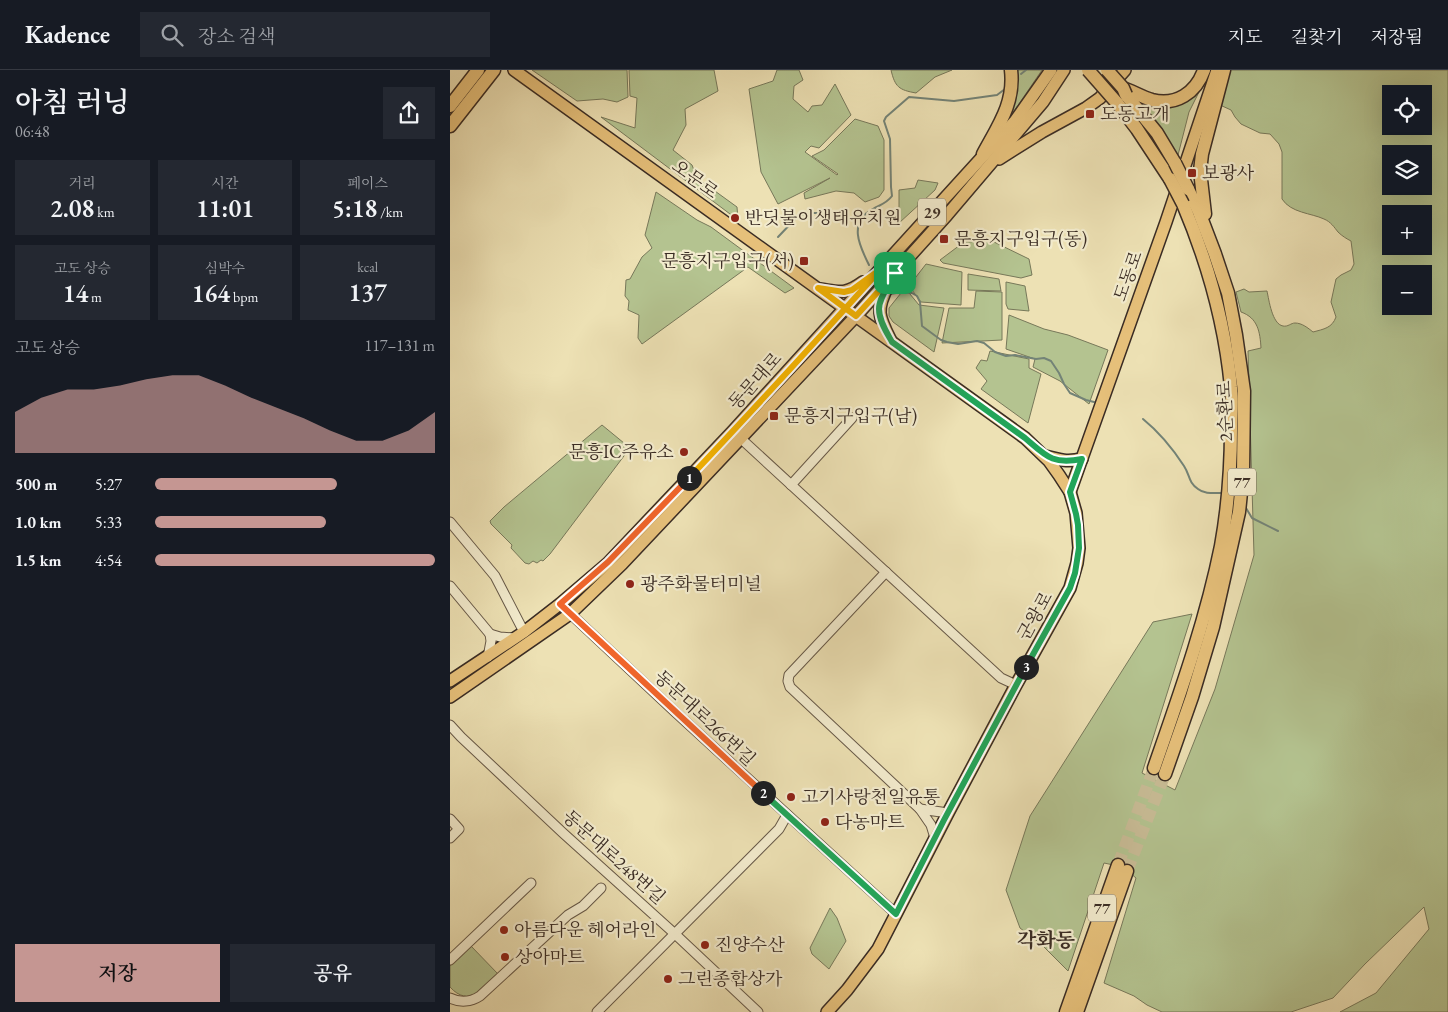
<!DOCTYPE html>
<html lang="ko">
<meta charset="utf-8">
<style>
body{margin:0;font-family:"EB Garamond","Noto Serif KR",serif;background:#242831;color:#f1f3f6;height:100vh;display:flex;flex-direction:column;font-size:19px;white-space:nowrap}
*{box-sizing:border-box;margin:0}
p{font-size:16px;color:#9ea1a6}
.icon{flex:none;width:28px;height:28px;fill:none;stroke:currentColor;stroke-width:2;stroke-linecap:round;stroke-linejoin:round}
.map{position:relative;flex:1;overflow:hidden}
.sheet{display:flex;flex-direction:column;background:#171b24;width:450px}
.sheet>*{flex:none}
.tools{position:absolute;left:932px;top:15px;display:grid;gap:10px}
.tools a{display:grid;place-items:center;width:50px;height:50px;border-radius:0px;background:#171b24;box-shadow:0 5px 20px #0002;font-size:25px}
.pin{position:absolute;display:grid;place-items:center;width:42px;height:42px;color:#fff;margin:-21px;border-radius:10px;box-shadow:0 2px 8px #0006}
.km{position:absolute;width:25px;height:25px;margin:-12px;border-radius:50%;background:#222;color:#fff;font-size:14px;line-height:25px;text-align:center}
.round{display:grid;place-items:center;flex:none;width:52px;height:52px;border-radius:0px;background:#242831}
.summary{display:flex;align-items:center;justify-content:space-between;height:85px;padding:0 15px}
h1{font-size:28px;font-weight:600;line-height:38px}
.stats{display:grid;grid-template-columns:repeat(3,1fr);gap:8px;height:85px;padding:5px 15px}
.stats div{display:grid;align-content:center;border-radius:0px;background:#242831;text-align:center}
.stats b{font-size:25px;font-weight:600}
.stats small{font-size:14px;font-weight:400}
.stats p{font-size:14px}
.chart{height:140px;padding:10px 15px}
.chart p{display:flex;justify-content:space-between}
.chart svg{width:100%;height:90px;margin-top:5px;fill:#c59692;opacity:.7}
.action{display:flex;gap:10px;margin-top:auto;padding:10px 15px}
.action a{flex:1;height:58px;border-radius:0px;background:#c59692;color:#111;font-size:20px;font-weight:600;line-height:58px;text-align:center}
.action a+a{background:#242831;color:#f1f3f6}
ul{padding:0 15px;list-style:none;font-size:16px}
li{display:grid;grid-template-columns:80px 60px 1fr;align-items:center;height:38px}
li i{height:12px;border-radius:6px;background:#c59692}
header{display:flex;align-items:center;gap:30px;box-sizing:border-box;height:70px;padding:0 25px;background:#171b24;border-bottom:1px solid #363941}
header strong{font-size:24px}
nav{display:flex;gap:28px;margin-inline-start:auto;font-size:18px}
.search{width:350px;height:45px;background:#242831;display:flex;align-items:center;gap:12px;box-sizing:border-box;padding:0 18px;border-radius:0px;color:#9ea1a6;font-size:19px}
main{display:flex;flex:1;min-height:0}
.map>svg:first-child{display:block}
.green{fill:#b4c390;stroke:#77785a;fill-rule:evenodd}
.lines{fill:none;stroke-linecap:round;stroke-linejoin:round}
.stream{stroke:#738377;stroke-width:2}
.highway-tunnel{stroke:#c9bd97;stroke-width:12;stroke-dasharray:12 6;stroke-linecap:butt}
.minor-casing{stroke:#675948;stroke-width:11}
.major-casing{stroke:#3a2c24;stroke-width:14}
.highway-casing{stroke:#3a2c24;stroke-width:15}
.minor{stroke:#f3ecce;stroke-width:9}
.major{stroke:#e6c07a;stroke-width:11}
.highway{stroke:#e6c07a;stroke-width:12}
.highway-bridge-casing{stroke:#3a2c24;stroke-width:15;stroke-linecap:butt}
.highway-bridge{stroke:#e6c07a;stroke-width:12}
.split-1-casing{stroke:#fff;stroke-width:10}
.split-2-casing{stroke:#fff;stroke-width:10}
.split-3-casing{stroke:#fff;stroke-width:10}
.split-4-casing{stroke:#fff;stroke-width:10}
.split-1{stroke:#f5b400;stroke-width:6}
.split-2{stroke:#f0652b;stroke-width:6}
.split-3{stroke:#22a559;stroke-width:6}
.split-4{stroke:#22a559;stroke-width:6}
.poi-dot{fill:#8f2418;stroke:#f3ecce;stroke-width:2}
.labels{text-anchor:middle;stroke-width:4.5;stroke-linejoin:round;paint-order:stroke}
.shield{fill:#f3ecce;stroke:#726657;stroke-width:1}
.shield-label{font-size:16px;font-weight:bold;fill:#3a2c24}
.poi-label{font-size:18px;fill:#3a2c24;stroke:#f3ecce;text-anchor:start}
.street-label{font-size:18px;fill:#3a2c24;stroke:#f3ecce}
.quarter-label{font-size:20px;font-weight:bold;fill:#3a2c24;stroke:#f3ecce}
</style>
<header>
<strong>Kadence</strong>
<div class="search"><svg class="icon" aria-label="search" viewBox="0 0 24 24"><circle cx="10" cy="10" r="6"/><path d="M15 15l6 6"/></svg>장소 검색</div>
<nav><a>지도</a><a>길찾기</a><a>저장됨</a></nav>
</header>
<main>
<section class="sheet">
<div class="summary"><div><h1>아침 러닝</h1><p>06:48</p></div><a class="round"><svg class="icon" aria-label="share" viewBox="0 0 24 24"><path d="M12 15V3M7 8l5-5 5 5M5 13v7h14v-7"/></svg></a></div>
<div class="stats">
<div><p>거리</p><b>2.08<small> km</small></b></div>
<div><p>시간</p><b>11:01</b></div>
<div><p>페이스</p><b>5:18<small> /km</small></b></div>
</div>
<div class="stats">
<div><p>고도 상승</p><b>14<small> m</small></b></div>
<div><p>심박수</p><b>164<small> bpm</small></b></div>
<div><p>kcal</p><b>137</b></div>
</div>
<div class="chart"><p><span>고도 상승</span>117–131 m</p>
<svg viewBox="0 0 160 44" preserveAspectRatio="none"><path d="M0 44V24L10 17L20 13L30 13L40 11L50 8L60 6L70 6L80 11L90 17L100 22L110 27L120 33L130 38L140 38L150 33L160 24V44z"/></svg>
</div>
<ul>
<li><b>500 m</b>5:27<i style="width:65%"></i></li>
<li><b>1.0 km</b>5:33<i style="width:61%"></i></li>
<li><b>1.5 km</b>4:54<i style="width:100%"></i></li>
</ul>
<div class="action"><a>저장</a><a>공유</a></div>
</section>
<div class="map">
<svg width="998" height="942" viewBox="0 0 998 942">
<rect width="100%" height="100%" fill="#ede1b4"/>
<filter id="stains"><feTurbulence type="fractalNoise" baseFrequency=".004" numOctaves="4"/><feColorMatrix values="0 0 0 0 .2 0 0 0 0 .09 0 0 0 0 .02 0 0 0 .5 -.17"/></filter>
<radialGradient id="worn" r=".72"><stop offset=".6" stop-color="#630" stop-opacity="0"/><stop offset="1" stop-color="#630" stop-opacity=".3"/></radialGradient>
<!-- green -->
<g class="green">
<path d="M82,0H177L178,27L167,32L153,29L127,31Z"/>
<path d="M179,0H264L268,21L235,39L236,55L223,80L242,95L247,108L287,137L288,150L151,47L185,58L187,28L180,26Z"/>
<path d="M327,0H349L353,10L344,16L343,29L358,42L362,36L372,35L385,14L401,45L369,78L361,76L355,82L387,105L388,104L362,86L374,80L405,49L428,56L434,70V120L429,127L415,132L404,123L386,121L355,129L354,123L380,108L328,134L311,102L299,19L323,11Z"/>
<path d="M441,0H502L485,7L466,23C449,20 445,17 441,0Z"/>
<path d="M565,0H592L560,47L567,23Z"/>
<path d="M779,0H998V942H890L926,923L979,859L974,837L915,894L883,928L841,942H712L697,935L684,926L654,913L686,808L673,797L654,793L618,901L591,874L570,858L556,820L580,746L703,552L742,544L692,703L725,720L765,619L804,485L798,281L811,278C810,262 808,248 791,242L786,222L794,219L799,222L817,221C819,230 822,254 833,256C838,257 841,253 845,253C852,253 858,258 863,262C874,259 882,258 886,247L881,232L886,209L891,205L901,200L904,194L901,171C897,169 892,166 888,162C884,157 881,152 874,149C861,143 841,143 832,129V82L829,74L820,64L810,63L791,54L785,47L781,40L770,35ZM941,24H974V56H941ZM941,84H974V116H941ZM941,144H974V176H941ZM941,204H974V236H941Z"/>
<path d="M754,12L739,42L727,89L689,32H704Z"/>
<path d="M468,110L488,113L485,120L449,153V120L465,118Z"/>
<path d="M206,122L247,150L261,157L344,218L335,223L298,197L192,274L188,268L189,245L178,240L179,231L175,226L176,210L180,209L192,187L202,178L195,165Z"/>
<path d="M542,171L579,189L582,205L571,208L493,193L490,190L514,172Z"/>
<path d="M476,194L512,202L511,235L471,232L459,216Z"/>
<path d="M518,204L549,209L551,221L518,220Z"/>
<path d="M556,212L575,216L579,241L558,239L556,234Z"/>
<path d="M455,218L469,235L494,238L484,282L443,252L439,246V238Z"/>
<path d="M526,221L552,222V270L492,273L499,238H524Z"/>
<path d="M559,245L594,259L618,265L658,280L639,334L610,311L583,297L585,289L556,279Z"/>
<path d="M540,281L579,289V298L591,304L578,353L531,319L537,311L526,298L531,290L537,291Z"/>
<path d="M152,355L180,378L100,484L93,491L91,490L87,493L83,491L79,494L75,493L61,478L62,475L41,454L40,451L54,437Z"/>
<path d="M380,838L387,848L396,871L379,899L362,884L360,878Z"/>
<path d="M21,876L48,904C33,918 19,938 0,917V896Z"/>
</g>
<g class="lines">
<!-- stream -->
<g class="stream">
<path d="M571,4L576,0"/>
<path d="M328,167L347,147L356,143H389L409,151"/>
<path d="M419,195C409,175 398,152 423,139C430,135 437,133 442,126L441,117L440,69L434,51L436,47L459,27L504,31L547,25L555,19"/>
<path d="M440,224L452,222L462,223L467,226L470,232L472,256L491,270L497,272L508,274L527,271L534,273L545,282L556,286L565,285L586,289L594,288L601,291L609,303L614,314L620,323L636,330L644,332"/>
<path d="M693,349C709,362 723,379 734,396C740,405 738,412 748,419C754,424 763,423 771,423"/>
<path d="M796,438L802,448L828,461"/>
</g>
<!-- highway-tunnel -->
<g class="highway-tunnel">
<path d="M668,795L704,698"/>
<path d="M677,801L715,704"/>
</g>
<!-- minor casing -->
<g class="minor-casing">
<g id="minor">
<path d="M287,365L551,608L566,615"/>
<path d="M341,415L402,348"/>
<path d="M0,452L45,506L74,562"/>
<path d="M436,502L339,605L338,611L340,617L470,739"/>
<path d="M0,516L40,564"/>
<path d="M110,534L224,641L446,844"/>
<path d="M38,587L41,571L40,564L50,567L65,568"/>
<path d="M0,655L11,667L113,763L225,864L308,942"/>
<path d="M0,749L9,759L0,768"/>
<path d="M485,768L481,755L470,739L498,743"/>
<path d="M0,890L81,813"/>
<path d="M0,928C10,933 21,932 30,926L118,845L133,836L151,818"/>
<path d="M147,942L329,759L337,745"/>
</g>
</g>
<!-- major casing -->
<g class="major-casing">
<g id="major">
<path d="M64,0L575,368L599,391L609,405L620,422L626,443L629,478L627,493L620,518L566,615L498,743L428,879L397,920L377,942"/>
<path d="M549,89L592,62L636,38L650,28L675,0"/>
<path d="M438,216C425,241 429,247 441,271"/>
<path d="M370,219C391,222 395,225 413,212"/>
<path d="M595,386C610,390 616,392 632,389"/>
<path d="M620,422L716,152L767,0"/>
<path d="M0,611L74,562L110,534L158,493L283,361L565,51L601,0"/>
<path d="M0,627L120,544L172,494L406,246L497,145L593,32L614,0"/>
</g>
</g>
<!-- highway casing -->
<g class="highway-casing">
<g id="highway">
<path d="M673,18C682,21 692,27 702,30C726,36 746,23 754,0"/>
<path d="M676,25L707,63L725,93"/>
<path d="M667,33L687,59L720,109"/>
<path d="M0,36L28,0"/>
<path d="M0,56L44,0"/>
<path d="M533,84C548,56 565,33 561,0"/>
<path d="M755,144L750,101L752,84L774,0"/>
<path d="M704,698C729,626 756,551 771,476C778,437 781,398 781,359C781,345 783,331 781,317C775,254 758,193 733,134"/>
<path d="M715,704L742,627L763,557L789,442L793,403L794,321L786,265L778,223L765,184L749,142L738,119"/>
<path d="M616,942L668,795"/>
<path d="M627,942L677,801"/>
</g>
</g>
<!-- minor -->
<use href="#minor" class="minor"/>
<!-- major -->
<use href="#major" class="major"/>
<!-- highway -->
<use href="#highway" class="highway"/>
<!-- highway-bridge casing -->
<g class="highway-bridge-casing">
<g id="highway-bridge">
<path d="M638,0L667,33"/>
<path d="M657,0L673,18L676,25"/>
<path d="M725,93L738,119"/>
<path d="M720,109L733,134"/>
</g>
</g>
<!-- highway-bridge -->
<use href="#highway-bridge" class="highway-bridge"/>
</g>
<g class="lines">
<!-- split-1 casing -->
<g class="split-1-casing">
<path id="split-1" d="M239,408C304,339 368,269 431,199L402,220L394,222L368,218L406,246L445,203"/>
</g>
<!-- split-2 casing -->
<g class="split-2-casing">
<path id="split-2" d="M239,408L158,492L110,534L313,723"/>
</g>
<!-- split-3 casing -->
<g class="split-3-casing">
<path id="split-3" d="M313,723L446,844L494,750L576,597"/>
</g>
<!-- split-4 casing -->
<g class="split-4-casing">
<path id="split-4" d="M445,203C440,214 429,227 429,239C429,251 437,263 442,272L575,368C596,386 602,395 632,389L620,422L626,444L628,455L629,478L625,503L620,518L576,597"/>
</g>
<!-- split-1 -->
<use href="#split-1" class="split-1"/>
<!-- split-2 -->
<use href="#split-2" class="split-2"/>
<!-- split-3 -->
<use href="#split-3" class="split-3"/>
<!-- split-4 -->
<use href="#split-4" class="split-4"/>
</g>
<!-- markers -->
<g class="poi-dot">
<rect x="635" y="39" width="10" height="10" rx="2.5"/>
<rect x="737" y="98" width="10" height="10" rx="2.5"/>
<circle cx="285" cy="148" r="5"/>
<rect x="489" y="164" width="10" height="10" rx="2.5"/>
<rect x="349" y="186" width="10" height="10" rx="2.5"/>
<rect x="319" y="341" width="10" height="10" rx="2.5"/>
<circle cx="234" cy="382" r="5"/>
<circle cx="180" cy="514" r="5"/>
<circle cx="341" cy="727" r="5"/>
<circle cx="375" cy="752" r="5"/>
<circle cx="54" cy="860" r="5"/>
<circle cx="255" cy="875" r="5"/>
<circle cx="55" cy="887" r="5"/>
<circle cx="218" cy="909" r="5"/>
</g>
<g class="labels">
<!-- shield labels -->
<g class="shield">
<rect x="468" y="128.5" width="28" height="27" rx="4"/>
<rect x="778" y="398.5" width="28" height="27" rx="4"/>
<rect x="638" y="824.5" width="28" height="27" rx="4"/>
</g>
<g class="shield-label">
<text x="482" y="148">29</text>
<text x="792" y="418">77</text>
<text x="652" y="844">77</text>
</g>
<!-- poi labels -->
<g class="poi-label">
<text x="650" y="50">도동고개</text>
<text x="752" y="109">보광사</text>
<text x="295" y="154">반딧불이생태유치원</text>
<text x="504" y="175">문흥지구입구(동)</text>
<text x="344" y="197" text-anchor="end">문흥지구입구(서)</text>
<text x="334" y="352">문흥지구입구(남)</text>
<text x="224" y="388" text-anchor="end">문흥IC주유소</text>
<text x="190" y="520">광주화물터미널</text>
<text x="351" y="733">고기사랑천일유통</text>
<text x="385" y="758">다농마트</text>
<text x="64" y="866">아름다운 헤어라인</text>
<text x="265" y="881">진양수산</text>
<text x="65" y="893">상아마트</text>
<text x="228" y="915">그린종합상가</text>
</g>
<!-- street labels -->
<g class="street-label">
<text transform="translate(245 109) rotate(36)" y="6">오문로</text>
<text transform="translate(678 206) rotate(-70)" y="6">도동로</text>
<text transform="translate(305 311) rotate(-48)" y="6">동문대로</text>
<text transform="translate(775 341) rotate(-92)" y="6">2순환로</text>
<text transform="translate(585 546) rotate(-61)" y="6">군왕로</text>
<text transform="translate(255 648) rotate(43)" y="6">동문대로266번길</text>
<text transform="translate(164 787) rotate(42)" y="6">동문대로248번길</text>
</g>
<!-- quarter labels -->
<g class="quarter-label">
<text x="596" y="877">각화동</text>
</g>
</g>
<rect width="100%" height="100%" filter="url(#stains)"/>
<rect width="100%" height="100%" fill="url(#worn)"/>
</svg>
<div class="tools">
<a><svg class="icon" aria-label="locate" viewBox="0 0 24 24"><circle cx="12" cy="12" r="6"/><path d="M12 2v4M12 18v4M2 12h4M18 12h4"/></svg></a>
<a><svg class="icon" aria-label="layers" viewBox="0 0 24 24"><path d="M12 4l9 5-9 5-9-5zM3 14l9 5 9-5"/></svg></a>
<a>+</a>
<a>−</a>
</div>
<div class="pin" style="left:445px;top:203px;background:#1e9e55"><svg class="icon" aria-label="arrive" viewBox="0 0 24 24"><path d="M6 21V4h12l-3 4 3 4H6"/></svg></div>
<b class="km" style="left:239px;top:408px">1</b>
<b class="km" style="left:313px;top:723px">2</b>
<b class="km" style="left:576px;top:597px">3</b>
</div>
</main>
